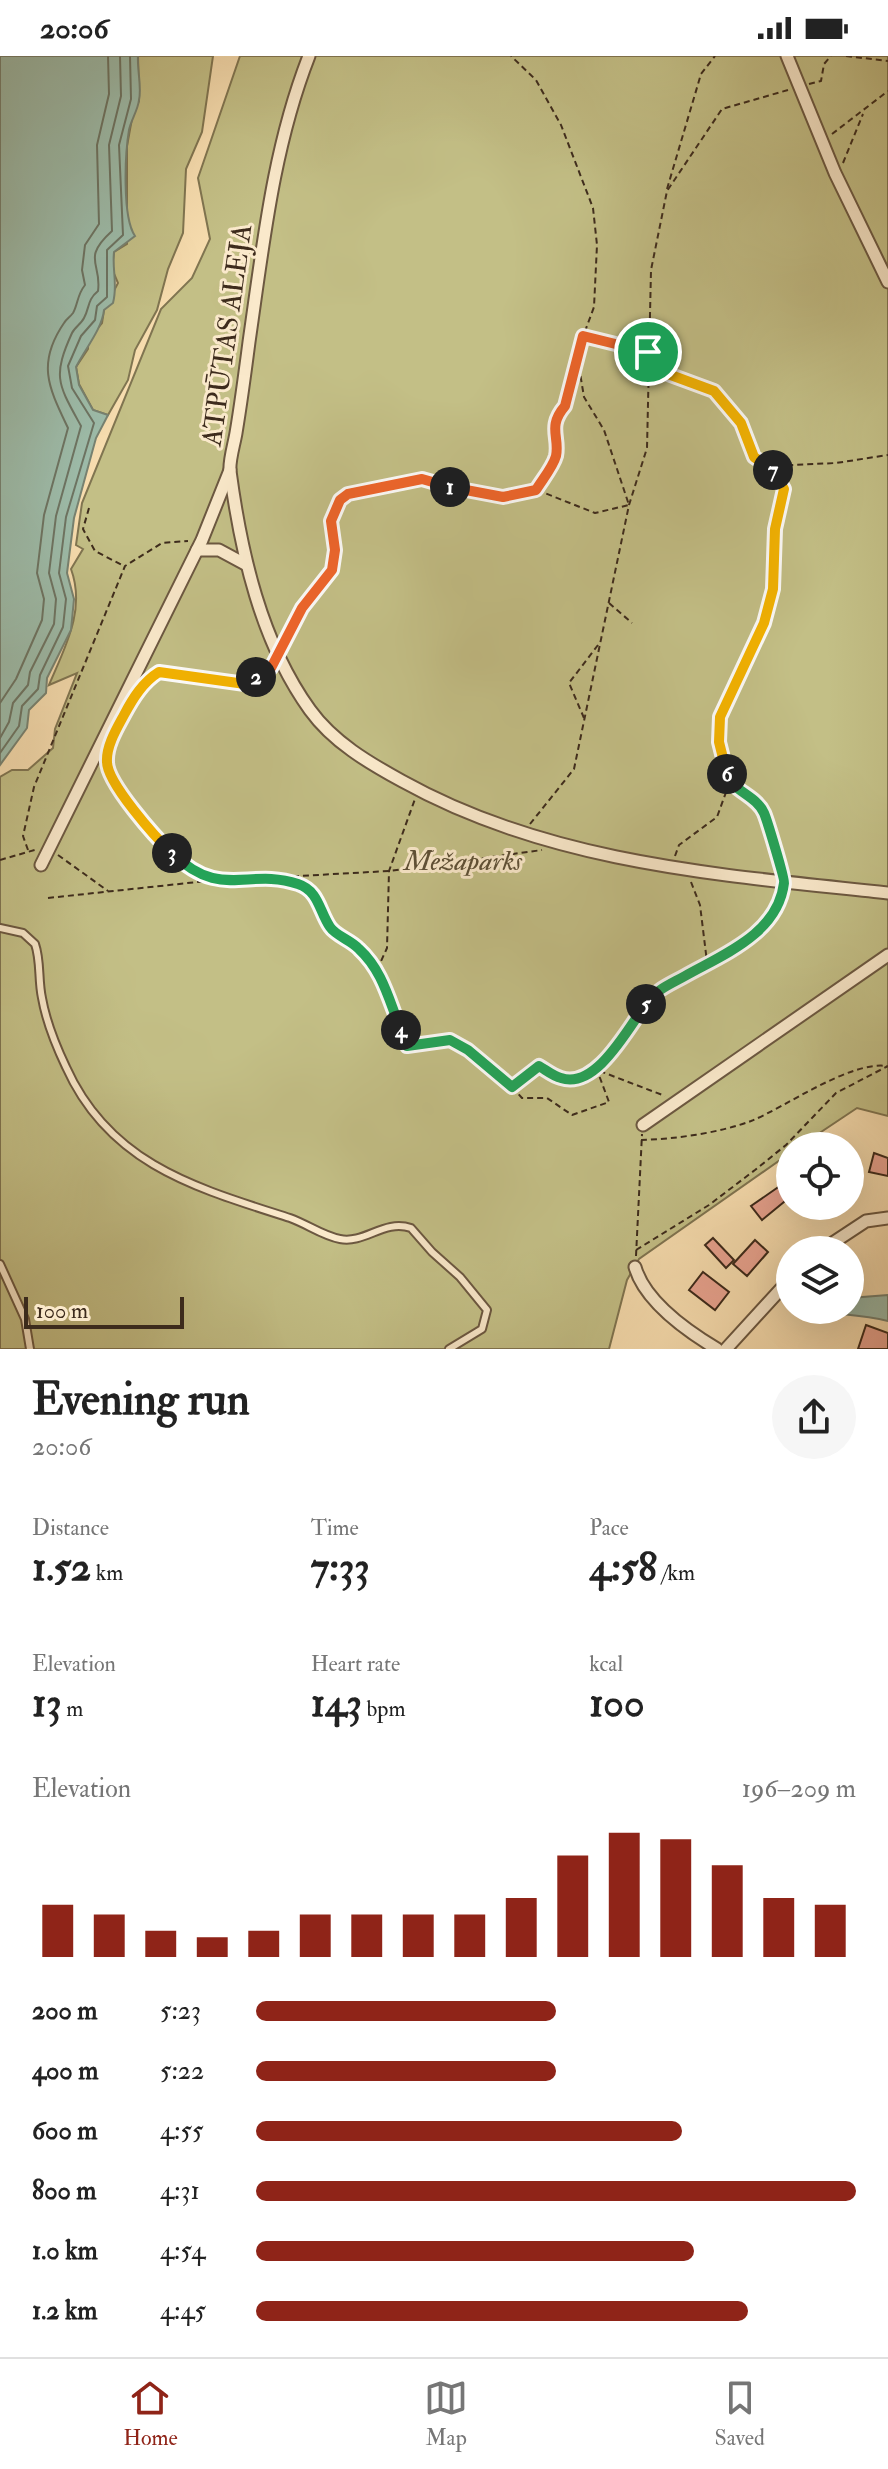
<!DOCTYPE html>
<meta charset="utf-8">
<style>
body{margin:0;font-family:"IM FELL Double Pica",serif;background:#f6f6f6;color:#222;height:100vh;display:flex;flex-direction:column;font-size:30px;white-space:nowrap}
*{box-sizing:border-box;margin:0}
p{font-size:26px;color:#767676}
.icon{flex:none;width:44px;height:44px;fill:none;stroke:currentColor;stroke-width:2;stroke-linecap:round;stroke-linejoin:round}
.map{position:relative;height:1293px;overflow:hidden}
.panel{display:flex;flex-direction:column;background:#fff;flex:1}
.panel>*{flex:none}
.fabs{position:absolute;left:776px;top:1076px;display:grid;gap:16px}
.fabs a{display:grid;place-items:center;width:88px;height:88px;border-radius:50%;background:#fff;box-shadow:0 8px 32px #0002;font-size:40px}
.scale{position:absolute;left:24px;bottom:20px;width:160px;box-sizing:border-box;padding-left:8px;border:4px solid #3d2b1c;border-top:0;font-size:22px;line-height:28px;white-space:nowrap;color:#3d2b1c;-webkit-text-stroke:6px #fae9cb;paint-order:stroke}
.pin{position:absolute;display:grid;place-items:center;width:68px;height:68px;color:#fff;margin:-34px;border:4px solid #fff;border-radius:50%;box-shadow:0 2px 8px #0007}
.km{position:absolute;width:40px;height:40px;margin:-20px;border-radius:50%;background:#222;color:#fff;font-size:22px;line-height:40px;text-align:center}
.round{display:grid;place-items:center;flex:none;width:84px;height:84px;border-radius:42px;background:#f6f6f6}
.summary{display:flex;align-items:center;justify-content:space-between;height:136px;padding:0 32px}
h1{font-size:44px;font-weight:700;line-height:60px}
.metrics{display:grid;grid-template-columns:repeat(3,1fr);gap:12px;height:136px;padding:8px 32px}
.metrics div{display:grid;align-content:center}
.metrics b{font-size:40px;font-weight:700}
.metrics small{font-size:22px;font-weight:400}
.metrics p{font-size:22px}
.chart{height:224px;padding:16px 32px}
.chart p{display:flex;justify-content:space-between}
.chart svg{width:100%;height:144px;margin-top:8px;stroke:#8f2418;stroke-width:6}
ul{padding:0 32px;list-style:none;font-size:26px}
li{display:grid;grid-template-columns:128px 96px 1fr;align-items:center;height:60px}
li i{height:20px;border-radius:10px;background:#8f2418}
.status{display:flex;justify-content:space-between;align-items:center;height:56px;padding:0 40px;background:#fff;direction:ltr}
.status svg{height:22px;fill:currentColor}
.menu{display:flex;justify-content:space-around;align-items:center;height:112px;border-top:2px solid #e0e0e0;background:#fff;font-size:22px;color:#767676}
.menu a{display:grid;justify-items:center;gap:4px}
.menu .on{color:#8f2418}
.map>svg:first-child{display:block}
.green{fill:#c3bf86;stroke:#807551;stroke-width:2}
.water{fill:#9dbcaa;stroke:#778271;stroke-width:2}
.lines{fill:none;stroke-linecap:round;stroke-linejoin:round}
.shore{stroke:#6d7463;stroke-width:2}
.building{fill:#e9a491;stroke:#3d2b1c;stroke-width:2}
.lane-casing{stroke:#6c5841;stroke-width:10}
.street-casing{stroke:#6c5841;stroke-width:15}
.path{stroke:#3d2b1c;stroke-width:2;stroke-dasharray:6 4;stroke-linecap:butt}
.lane{stroke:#fae9cb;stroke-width:6}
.street{stroke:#fae9cb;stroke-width:11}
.split-1-casing{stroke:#fff;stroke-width:16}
.split-2-casing{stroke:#fff;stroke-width:16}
.split-3-casing{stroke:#fff;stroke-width:16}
.split-4-casing{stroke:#fff;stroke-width:16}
.split-5-casing{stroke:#fff;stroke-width:16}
.split-6-casing{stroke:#fff;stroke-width:16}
.split-7-casing{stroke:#fff;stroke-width:16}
.split-8-casing{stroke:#fff;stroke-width:16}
.split-1{stroke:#f0652b;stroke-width:10}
.split-2{stroke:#f0652b;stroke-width:10}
.split-3{stroke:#f5b400;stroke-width:10}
.split-4{stroke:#22a559;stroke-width:10}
.split-5{stroke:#22a559;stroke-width:10}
.split-6{stroke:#22a559;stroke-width:10}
.split-7{stroke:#f5b400;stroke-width:10}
.split-8{stroke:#f5b400;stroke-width:10}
.labels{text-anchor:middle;stroke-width:6;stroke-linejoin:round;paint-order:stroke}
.street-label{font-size:28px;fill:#3d2b1c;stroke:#fae9cb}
.park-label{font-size:28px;font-style:italic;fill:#5e5036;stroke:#fae9cb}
</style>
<div class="status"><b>20:06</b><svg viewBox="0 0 49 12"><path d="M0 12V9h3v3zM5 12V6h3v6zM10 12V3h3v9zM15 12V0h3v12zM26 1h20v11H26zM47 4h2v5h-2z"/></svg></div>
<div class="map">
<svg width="888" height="1293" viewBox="0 0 888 1293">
<rect width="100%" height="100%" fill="#f7ddaf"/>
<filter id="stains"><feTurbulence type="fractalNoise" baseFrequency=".0025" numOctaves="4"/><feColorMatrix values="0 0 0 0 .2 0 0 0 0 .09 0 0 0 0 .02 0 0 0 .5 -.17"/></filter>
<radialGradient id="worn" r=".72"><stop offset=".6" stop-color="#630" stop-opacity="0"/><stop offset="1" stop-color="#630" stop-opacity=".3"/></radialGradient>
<!-- green -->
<g class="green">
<path d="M138,0H213L202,76L186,113L183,177L168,213L157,254L135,294L128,324L108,359L93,354L79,328L76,311L88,293V284L102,267L104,254L118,227L112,213L114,196L127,188V90L133,57L139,45Z"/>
<path d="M240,0H888V1060L857,1052L800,1090H790V1097L639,1203L627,1224L609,1293H0V721L12,714H28L53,692L55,673L77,617L49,629C65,591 86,554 71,513L83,493L76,489L82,447L161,253L192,222L210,183L198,122Z"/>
</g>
<!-- water -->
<g class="water">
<path d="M0,0H138C137,14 142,31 139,44C138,54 131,64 129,74C125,98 122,161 135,180L114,196C112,215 118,228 113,247L104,254C102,273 85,293 76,311L79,329L93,354L108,359L96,382L74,462L67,517L74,543L71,574L47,622L46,637L29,654L27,672L0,709Z"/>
<path d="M888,1239V1265C860,1258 838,1259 811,1254H850V1242Z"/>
</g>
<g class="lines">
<!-- shore -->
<g class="shore">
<path d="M0,647L16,623L42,564L44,543L37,517L44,459L68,372C49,332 36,308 64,267C66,263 70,261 73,257C78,248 77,239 85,229L82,214L85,189L99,168L97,89L109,38L108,0"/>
<path d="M0,682L9,666L13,647L28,629L30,616L54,568L56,543L49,517L56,460L81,370C58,328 52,321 72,277C75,271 81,268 84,262C90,251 87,244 98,235C102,207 81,203 112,175L109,89L121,40L120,0"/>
<path d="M0,697L19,670L22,650L38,633L40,619L63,571L66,543L59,517L66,461L94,367L72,332L68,310L81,280L95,264L97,250L107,241V194L123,179L119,89L131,43L130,0"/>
</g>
</g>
<!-- building -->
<g class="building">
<path d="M874,1097L888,1102V1120L869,1116Z"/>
<path d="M790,1123V1141L762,1164L751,1150Z"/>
<path d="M713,1182L734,1204L726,1212L705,1189Z"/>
<path d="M755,1184L768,1196L747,1220L733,1208Z"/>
<path d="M703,1216L729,1236L715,1254L689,1234Z"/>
<path d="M866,1269L888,1277V1293H858Z"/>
</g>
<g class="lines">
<!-- lane casing -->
<g class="lane-casing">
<g id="lane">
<path d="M0,872L23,877L35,888C41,905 38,924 42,942C46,965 56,990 66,1011C110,1109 197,1132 290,1162C307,1168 323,1180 340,1183C365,1188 384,1163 411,1172L432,1196L460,1221L487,1254L482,1273L449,1293"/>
<path d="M0,1208L25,1263L30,1293"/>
</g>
</g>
<!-- street casing -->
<g class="street-casing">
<g id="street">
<path d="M309,0C273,92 263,190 249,286C245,317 241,347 236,377C234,389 229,404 230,415C241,497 261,586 310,654C333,686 369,707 402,725C551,808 722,819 888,837"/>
<path d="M787,0L835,117L888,226"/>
<path d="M197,494H219L245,508"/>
<path d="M41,809L202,484L230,414"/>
<path d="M643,1069L888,899"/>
<path d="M822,1194L866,1165L888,1162"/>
<path d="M635,1211C645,1246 687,1275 717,1293"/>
<path d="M726,1293L790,1223"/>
</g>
</g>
<!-- path -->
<g class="path">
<path d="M846,0L888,5"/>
<path d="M809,28L821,25L824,8L831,0"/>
<path d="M832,78L888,35"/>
<path d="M843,107L863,58"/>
<path d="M667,133L701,18L715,0"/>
<path d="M583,280L647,295"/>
<path d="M649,311L714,335L741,367L754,401L776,416L784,433L775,473L773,533L764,567L720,661L719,686L730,727L763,754L780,814"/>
<path d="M785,432L791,409L836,407L888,399"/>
<path d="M537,434L595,457L629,449L604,374L584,341L577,299"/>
<path d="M89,452L83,473L95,495L124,510"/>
<path d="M609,547L632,567"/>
<path d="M283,586C290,575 295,563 302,553C310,540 326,527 332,513C343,486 321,459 348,438L422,423L503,441L536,434L556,399L553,380L558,358L565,350L577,297L594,251L597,189L593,152L561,69L536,24L511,0"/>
<path d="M143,630L159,616L245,628L272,609"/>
<path d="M584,662L569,627L598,589"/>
<path d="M106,705C122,754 179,821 232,826C256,829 282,817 304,831C320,841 320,857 330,871C337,880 351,885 359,893C386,918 394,957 407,990L450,984L468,994L512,1031L539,1010C562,1023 573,1026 597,1014L665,1040"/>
<path d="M530,768L574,713L629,449L647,392L651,214L667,135L722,53L788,34"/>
<path d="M28,794L23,780L34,731L125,510L162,487L188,485"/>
<path d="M58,799L108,835"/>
<path d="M675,800L679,789L717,761L729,728"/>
<path d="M0,804L38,793"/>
<path d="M263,822L389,815L542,794"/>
<path d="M223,824L256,822"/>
<path d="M691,826L700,849L707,906"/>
<path d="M48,842L216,824"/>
<path d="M377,914L387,892L389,815L415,743"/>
<path d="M512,1031L522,1042H547L572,1059L609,1046L597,1014L656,934L732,897L751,883L774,853L779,839"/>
<path d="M641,1084C675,1083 719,1077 751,1065C786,1051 849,1005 887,1010"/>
<path d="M636,1194L709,1149L755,1114L786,1089L836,1037L888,1010"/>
<path d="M636,1200L642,1078"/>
</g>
<!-- lane -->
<use href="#lane" class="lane"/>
<!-- street -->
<use href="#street" class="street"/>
</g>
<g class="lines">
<!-- split-1 casing -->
<g class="split-1-casing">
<path id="split-1" d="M450,431L503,441L536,434C542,424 553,411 556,400C560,381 547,371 565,350L583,280L648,296"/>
</g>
<!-- split-2 casing -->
<g class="split-2-casing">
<path id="split-2" d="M256,621L271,612L302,552L332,514L335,494L331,465L340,444L348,438L422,423L450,431"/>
</g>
<!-- split-3 casing -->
<g class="split-3-casing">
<path id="split-3" d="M172,797C156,782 107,727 107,706C106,690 117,672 124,659C133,642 143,626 159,616L245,628L256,621"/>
</g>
<!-- split-4 casing -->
<g class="split-4-casing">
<path id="split-4" d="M172,797C221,845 248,811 298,828C319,835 319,855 330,871C336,880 351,884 359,893C383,915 389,945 401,974"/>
</g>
<!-- split-5 casing -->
<g class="split-5-casing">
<path id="split-5" d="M401,974L407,990L450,984L468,994L512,1031L539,1010C546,1014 553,1020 561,1022C596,1034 628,972 646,948"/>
</g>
<!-- split-6 casing -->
<g class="split-6-casing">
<path id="split-6" d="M646,948C657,933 669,929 685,920C722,899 778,878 784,827C785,823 767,764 764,757C756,739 733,736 727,718"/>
</g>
<!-- split-7 casing -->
<g class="split-7-casing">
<path id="split-7" d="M727,718L719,686L720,661L764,567L773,533L775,473L784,433L773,414"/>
</g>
<!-- split-8 casing -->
<g class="split-8-casing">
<path id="split-8" d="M648,296L649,311L714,335L741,367L754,401L773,414"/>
</g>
<!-- split-1 -->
<use href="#split-1" class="split-1"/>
<!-- split-2 -->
<use href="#split-2" class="split-2"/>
<!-- split-3 -->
<use href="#split-3" class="split-3"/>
<!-- split-4 -->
<use href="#split-4" class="split-4"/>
<!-- split-5 -->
<use href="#split-5" class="split-5"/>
<!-- split-6 -->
<use href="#split-6" class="split-6"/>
<!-- split-7 -->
<use href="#split-7" class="split-7"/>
<!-- split-8 -->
<use href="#split-8" class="split-8"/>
</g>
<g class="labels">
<!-- street labels -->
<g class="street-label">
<text transform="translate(226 279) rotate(-82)" y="10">ATPŪTAS ALEJA</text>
</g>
<!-- park labels -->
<g class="park-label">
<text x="463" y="814">Mežaparks</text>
</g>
</g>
<rect width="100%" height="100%" filter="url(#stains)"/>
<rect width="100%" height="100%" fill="url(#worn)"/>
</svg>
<div class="fabs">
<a><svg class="icon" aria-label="locate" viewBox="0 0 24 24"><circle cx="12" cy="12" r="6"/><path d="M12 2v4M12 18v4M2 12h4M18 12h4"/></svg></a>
<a><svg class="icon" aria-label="layers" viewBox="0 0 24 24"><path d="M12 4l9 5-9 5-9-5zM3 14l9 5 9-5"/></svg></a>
</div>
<div class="scale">100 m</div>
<div class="pin" style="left:648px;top:296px;background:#1e9e55"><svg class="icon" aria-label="arrive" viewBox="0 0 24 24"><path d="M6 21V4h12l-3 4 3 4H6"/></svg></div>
<b class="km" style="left:450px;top:431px">1</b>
<b class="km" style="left:256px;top:621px">2</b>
<b class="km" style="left:172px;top:797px">3</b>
<b class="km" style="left:401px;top:974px">4</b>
<b class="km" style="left:646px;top:948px">5</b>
<b class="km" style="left:727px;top:718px">6</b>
<b class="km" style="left:773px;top:414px">7</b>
</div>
<section class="panel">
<div class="summary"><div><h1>Evening run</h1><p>20:06</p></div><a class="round"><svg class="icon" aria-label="share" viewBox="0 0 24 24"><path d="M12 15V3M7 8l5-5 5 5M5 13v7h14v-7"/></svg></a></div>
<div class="metrics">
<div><p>Distance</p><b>1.52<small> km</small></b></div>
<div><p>Time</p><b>7:33</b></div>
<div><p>Pace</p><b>4:58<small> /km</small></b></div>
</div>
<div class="metrics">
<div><p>Elevation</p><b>13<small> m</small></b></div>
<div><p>Heart rate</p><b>143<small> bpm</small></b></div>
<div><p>kcal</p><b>100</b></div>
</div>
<div class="chart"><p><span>Elevation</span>196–209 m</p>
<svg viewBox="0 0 160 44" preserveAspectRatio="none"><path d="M5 44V28M15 44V31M25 44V36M35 44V38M45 44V36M55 44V31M65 44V31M75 44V31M85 44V31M95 44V26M105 44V13M115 44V6M125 44V8M135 44V16M145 44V26M155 44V28"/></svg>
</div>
<ul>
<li><b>200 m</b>5:23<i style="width:50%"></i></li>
<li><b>400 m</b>5:22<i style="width:50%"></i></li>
<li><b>600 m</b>4:55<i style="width:71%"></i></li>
<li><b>800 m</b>4:31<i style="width:100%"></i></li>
<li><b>1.0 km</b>4:54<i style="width:73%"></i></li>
<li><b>1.2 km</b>4:45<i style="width:82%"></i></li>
</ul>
</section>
<nav class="menu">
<a class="on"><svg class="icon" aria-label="home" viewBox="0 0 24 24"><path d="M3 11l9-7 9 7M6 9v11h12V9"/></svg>Home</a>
<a><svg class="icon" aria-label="map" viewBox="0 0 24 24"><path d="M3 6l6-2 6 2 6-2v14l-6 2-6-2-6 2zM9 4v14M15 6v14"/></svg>Map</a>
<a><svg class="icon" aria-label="saved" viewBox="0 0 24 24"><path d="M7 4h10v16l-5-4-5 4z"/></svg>Saved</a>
</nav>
